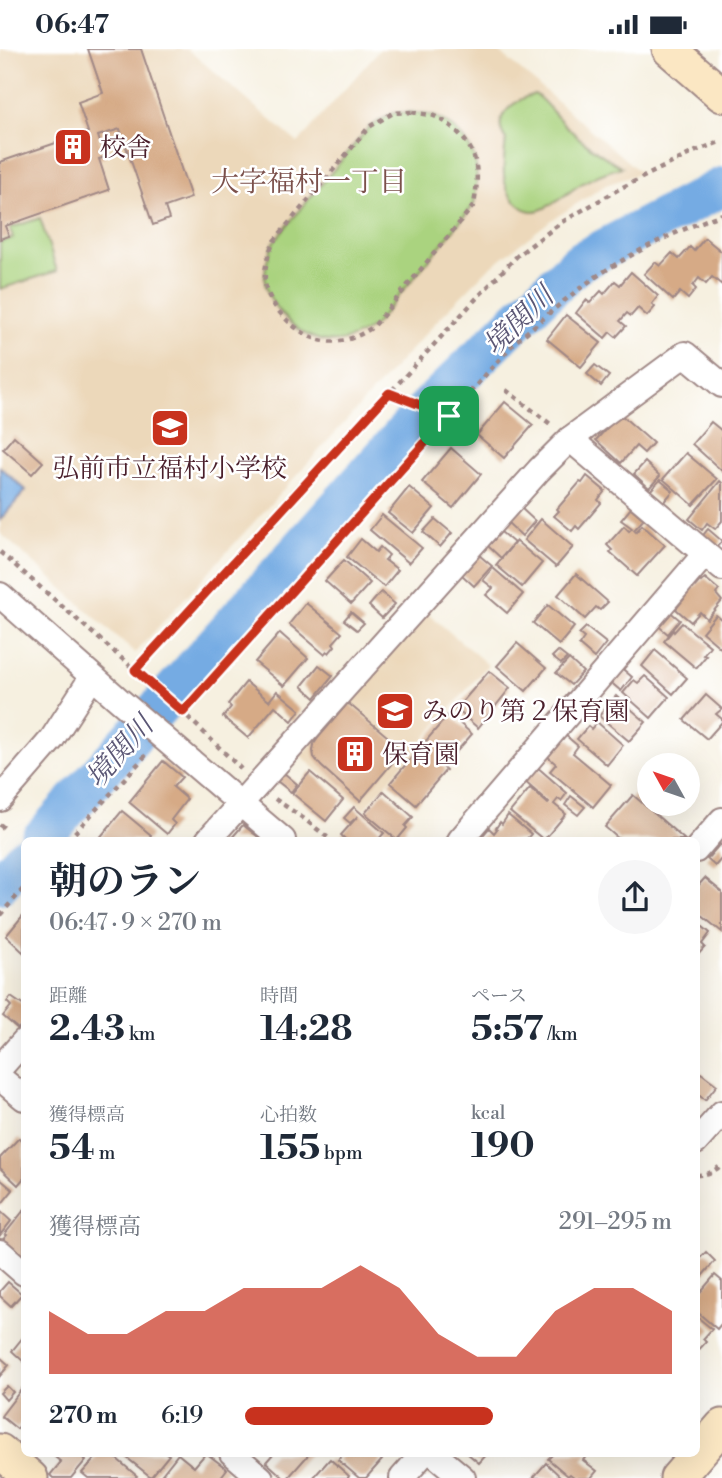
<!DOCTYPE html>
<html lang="ja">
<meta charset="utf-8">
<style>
body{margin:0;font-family:"Libre Bodoni","Noto Serif JP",serif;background:#f6f6f7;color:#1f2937;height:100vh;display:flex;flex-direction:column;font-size:26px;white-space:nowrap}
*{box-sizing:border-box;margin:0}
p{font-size:23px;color:#747a83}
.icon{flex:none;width:38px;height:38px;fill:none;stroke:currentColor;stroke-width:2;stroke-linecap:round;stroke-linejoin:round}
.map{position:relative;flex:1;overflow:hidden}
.sheet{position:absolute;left:21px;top:788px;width:679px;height:620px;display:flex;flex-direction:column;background:#fff;border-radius:10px;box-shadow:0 7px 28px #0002}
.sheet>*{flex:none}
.needle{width:46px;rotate:310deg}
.fabs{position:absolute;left:637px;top:704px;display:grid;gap:14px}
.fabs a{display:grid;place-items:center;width:63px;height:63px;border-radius:50%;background:#fff;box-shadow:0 7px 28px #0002;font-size:35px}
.pin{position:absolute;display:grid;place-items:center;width:60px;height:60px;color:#fff;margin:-30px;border-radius:14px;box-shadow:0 4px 10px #0006}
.round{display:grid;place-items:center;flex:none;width:74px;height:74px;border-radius:37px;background:#f6f6f7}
.head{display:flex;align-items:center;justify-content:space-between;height:119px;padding:0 28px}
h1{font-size:38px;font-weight:700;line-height:52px}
.figures{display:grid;grid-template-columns:repeat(3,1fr);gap:10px;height:119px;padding:7px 28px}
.figures div{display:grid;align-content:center}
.figures b{font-size:35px;font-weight:700}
.figures small{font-size:19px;font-weight:400}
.figures p{font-size:19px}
.chart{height:196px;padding:14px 28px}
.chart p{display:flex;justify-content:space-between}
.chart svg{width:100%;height:126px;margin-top:7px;fill:#c8321e;opacity:.7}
ul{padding:0 28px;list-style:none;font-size:23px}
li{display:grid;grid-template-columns:112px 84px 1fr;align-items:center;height:52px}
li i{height:18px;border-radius:9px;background:#c8321e}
.status{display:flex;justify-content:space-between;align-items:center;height:49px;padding:0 35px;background:#fff;direction:ltr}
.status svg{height:19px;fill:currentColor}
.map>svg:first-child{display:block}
.built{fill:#ecd8ba}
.green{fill:#aad37f;stroke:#7a7955;stroke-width:2}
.water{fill:#74abe3;stroke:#5f6587;stroke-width:2}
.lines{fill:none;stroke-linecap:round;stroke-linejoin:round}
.river{stroke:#74abe3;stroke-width:40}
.building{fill:#d6aa86}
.street-casing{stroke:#a08886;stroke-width:28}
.secondary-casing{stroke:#a08886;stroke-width:37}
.path{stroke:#a08886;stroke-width:4.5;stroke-dasharray:5 5;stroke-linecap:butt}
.street{stroke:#fff;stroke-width:24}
.secondary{stroke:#fbe7c3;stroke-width:33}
.route-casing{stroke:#fff;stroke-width:14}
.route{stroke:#c8321e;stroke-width:9}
.labels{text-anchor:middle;stroke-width:5;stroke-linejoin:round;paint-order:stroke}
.poi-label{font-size:26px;fill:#4a1f2b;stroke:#fff;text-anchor:start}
.neighbourhood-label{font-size:28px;fill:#7b504b;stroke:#fff}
.water-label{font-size:28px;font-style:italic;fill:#5b5775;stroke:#fff}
</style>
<div class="status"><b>06:47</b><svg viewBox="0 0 49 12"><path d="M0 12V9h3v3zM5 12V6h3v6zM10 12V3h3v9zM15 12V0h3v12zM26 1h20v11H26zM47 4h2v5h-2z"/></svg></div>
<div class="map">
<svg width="722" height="1429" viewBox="0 0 722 1429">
<rect width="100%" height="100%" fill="#fff"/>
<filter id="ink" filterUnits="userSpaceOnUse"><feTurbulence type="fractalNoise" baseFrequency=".0143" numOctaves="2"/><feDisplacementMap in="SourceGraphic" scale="14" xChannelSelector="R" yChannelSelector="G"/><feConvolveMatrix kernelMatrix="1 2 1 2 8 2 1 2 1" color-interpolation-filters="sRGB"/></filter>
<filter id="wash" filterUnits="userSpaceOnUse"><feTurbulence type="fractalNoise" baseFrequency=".00686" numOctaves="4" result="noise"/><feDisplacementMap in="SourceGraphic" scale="28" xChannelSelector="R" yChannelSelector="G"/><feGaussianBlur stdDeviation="1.57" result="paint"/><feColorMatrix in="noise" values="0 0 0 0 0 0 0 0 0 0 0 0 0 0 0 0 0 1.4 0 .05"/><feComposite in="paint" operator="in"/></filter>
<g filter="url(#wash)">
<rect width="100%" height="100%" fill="#f6f0e0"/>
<!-- built -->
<g class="built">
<path d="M0,0H187L298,94L380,0H496L641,124L606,136L550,172L489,219L436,273L135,604L0,484Z"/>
<path d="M425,562L488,616L364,761L301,707Z"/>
</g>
<!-- green -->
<g class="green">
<path d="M535,45C547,54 555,67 567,78C583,94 602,107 622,118C608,122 593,128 581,135C568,143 549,161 534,162C526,163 521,157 515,152C499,137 504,110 506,90C489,68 516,50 535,45Z"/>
<path d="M412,63C419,65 428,65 434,67C453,75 474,96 476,117C478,130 476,143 474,156L374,277C340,301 312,297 283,267C275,259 267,246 265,234C264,219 268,205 274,192L369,78L393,64Z"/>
<path d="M40,169L57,222L0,240V193L13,189L10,179Z"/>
</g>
<!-- water -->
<path class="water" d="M0,418L26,441L0,471Z"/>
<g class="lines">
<!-- river -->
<g class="river">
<path d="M40,791L420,366L513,275L579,213L722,138"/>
<path d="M0,835L24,808"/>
</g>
</g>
<g id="blocks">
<!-- building -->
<g class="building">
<path d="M88,0H141L191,149L165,158L169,170L153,176L120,80L98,87L105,108L99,110L109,141L5,177L9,187L0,190V113L88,83L78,53L103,44Z"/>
<path d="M705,189L722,203V236L712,228L706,235L699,229L693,237L696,240L688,250L680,243L673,251L644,225L655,213L660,217L672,204L679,210L690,198L694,202Z"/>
<path d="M631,223L658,247L652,255L655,258L647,267L638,259L631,267L627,264L620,272L626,277L616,288L610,283L605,289L576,264L586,251L590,254L601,242L604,245L615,232L620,236Z"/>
<path d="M566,266L601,294L581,318L547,290Z"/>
<path d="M595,316L609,327L601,337L587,325Z"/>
<path d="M505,353L533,376L504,409L477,386Z"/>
<path d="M620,365L653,394L644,404L636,397L621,414L596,391Z"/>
<path d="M711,373L722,382V422L692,395Z"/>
<path d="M14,387L43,413L32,425L3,400Z"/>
<path d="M451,399L481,425L453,459L422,433Z"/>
<path d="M686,404L717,430L693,456L663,430Z"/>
<path d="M645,413L660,427L649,439L634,425Z"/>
<path d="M587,427L605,442L598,451L601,454L579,480L576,477L572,482L554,467L559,462L557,460L580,433L582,434Z"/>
<path d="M660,431L673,442L662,455L649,443Z"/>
<path d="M720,432L722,434V472L715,480L707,474L702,481L689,470Z"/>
<path d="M409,438L434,459L413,484L388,464Z"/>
<path d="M521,459L535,472L522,487L508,474Z"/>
<path d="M631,459L644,470L634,481L636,483L642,476L665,496L637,527L610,503L612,501L607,496L624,477L629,482L632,479L621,471Z"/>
<path d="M382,466L422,499L409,514L370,481Z"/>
<path d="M435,470L452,484L440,498L423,483Z"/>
<path d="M541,470L573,498L556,518L524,491Z"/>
<path d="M708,480L722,492L715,500L701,489Z"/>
<path d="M501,483L514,494L501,509L488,497Z"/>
<path d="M361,490L376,503L380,498L389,506L385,511L398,521L384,538L347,508Z"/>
<path d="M516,492L542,514L522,538L496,516Z"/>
<path d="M479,506L492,517L474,537L462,526Z"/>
<path d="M344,511L370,534L351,555L325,532Z"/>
<path d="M493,519L523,545L507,564L486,546L493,539L483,531Z"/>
<path d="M576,525L608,553L600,561L596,558L585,570L558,546Z"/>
<path d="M705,529L719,541L716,545L722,552L707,570L700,563L691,573L676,560L684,550L681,547L690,537L693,540L700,532L701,533Z"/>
<path d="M381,543L395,555L382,569L369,557Z"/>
<path d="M306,554L342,584L333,594L335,597L329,604L327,602L324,605L289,575Z"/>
<path d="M548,556L574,578L559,596L533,574Z"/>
<path d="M668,561L680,571L668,585L656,575Z"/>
<path d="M351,563L364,574L357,581L344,571Z"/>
<path d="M716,566L722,571V600L702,583Z"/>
<path d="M682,574L710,597L703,606L706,607L696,619L664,592L673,581L674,583Z"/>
<path d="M586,578L606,594L594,609L579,596L584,589L579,585Z"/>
<path d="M280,584L308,609L284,637L255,613Z"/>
<path d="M517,594L546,619L526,642L497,617Z"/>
<path d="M655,601L687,629L673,645L642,617Z"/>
<path d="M558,602L567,609L561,615L552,608Z"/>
<path d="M569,610L583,623L571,636L556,624Z"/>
<path d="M319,616L333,627L315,649L302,637Z"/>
<path d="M618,616L632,628L621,642L607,630Z"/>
<path d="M489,622L510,639L478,679L456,660Z"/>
<path d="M645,627L669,648L651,669L623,644L634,631L638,634Z"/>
<path d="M246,633L269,652L277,642L300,661L292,672L275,657L248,689L223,668L231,658L228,655Z"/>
<path d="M706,646L722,660L716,665L722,670V673L707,690L684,671Z"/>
<path d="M616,647L646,673L629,692L599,667Z"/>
<path d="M348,654L394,693L398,702L394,712L360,752L321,717L314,708L313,702L314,695L318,689Z"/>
<path d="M449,665L472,685L443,718L446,721L416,756L390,734Z"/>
<path d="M597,673L623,696L607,716L577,690L588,677L591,680Z"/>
<path d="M564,685L578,697L573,704L611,736L593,758L550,722L556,715L546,706Z"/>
<path d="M163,712L182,728L173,738L187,750L171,771L175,775L167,785L129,753Z"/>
<path d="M536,717L567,744L561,752L558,750L554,755L566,765L544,791L510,763L530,739L548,755L549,754L523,731Z"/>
<path d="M310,723L343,751L326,772L292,744Z"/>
<path d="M284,724L297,735L291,743L277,732Z"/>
<path d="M384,742L413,768L405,777L407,779L397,791L365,764Z"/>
<path d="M633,746L685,791H620L605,778Z"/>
<path d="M571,747L585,758L578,766L565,756Z"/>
<path d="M354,758L384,784L378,791H346L341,786L358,767L350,774L344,769Z"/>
<path d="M122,762L151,786L148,791H98Z"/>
<path d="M508,766L531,785L526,791H479L489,779L494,784L497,780L496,779L500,773L502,775Z"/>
<path d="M243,776L262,791H230Z"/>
<path d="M720,795L722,797V809L715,817L707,810Z"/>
<path d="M705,829L722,843V883L696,862V839Z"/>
<path d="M24,865V904L6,887Z"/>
<path d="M696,872L710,884L702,895L705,898L696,908Z"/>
<path d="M11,948L24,957V972L18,980L3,967L11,957L7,953Z"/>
<path d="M701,1024L717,1036L705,1051L696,1044V1025L698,1027Z"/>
<path d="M19,1089L24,1094V1129L18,1136L0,1119V1109Z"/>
<path d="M0,1130L13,1141L0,1157Z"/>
<path d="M24,1161V1206L21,1210L1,1193L7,1186L5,1185Z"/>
<path d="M0,1162L11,1172L0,1186Z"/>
<path d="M706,1203L715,1212L702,1227L696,1222V1213Z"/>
<path d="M715,1226L722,1232V1274L717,1280L696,1262V1248Z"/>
<path d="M8,1233L22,1245L11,1257L0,1247V1242Z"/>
<path d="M696,1267L712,1280L703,1290L706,1293L696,1304Z"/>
<path d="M24,1287V1313L12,1302Z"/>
<path d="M0,1308L9,1316L0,1327Z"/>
<path d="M7,1337L13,1343L6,1351L0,1344Z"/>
<path d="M24,1337V1373L23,1372L17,1380L1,1367Z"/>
<path d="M50,1404H77L86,1411L71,1429H53L50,1426L61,1413Z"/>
<path d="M100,1404H110L137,1427L135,1429H88L82,1424Z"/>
<path d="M121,1404H166L169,1406L151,1428Z"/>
<path d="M206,1404L227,1420L220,1429H159L178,1405L194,1418Z"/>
<path d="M274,1404H310L288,1429H284L266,1413Z"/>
<path d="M344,1404H376L375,1405L382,1411L366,1429H359L338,1411Z"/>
<path d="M467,1404H488L479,1414Z"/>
<path d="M554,1404H589L583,1411L597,1422L591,1429H575L570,1425L568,1427L548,1410Z"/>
<path d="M330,1410L349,1427L348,1429H313Z"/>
<path d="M546,1414L562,1429H533Z"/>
</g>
</g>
</g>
<g filter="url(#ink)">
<use href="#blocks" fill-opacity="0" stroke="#a08886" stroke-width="2"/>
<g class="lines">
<!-- street casing -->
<g class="street-casing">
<g id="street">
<path d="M570,390L722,519"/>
<path d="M0,546L119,651L283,791"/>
<path d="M0,750L52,690L92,628"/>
<path d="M208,791L539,421L570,390L685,305L722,336"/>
<path d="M460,791L705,505"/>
<path d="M696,801L722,771"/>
<path d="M0,1019L24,992"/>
<path d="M0,1029L24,1049"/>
<path d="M696,1093L722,1064"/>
<path d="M0,1203L24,1224"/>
<path d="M232,1404L261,1429"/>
<path d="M433,1404L463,1429"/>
<path d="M402,1429L424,1404"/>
</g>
</g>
<!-- secondary casing -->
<g class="secondary-casing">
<g id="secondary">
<path d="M669,0L722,46"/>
<path d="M0,1402L31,1429"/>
<path d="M677,1429L722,1377"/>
</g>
</g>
<!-- path -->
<g class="path">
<path d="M412,63C419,65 428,65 434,67C453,75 474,96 476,117C478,130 476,143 474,156L374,277C340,301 312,297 283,267C275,259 267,246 265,234C264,219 268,205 274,192L369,78L393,64Z"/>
<path d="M506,341L553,377"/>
<path d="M389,344L449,367"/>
<path d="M0,503L183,663L241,720"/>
<path d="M135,621L474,252L518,206L562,173L621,139L696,102L722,92"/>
<path d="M183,663L515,293C543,270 570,245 600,225C639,200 679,181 722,165"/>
<path d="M275,750L303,769L331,791"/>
<path d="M0,779L6,772"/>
<path d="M68,791L148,704"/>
<path d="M0,866L24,839"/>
<path d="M696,1126C706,1126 715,1123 722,1115"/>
</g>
<!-- street -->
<use href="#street" class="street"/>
<!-- secondary -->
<use href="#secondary" class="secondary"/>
</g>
</g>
<g class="lines" filter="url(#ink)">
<!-- route casing -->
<g class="route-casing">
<path id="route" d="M389,344L449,367L183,663L135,621Z"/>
</g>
<!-- route -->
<use href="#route" class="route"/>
</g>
<!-- icons -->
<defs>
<g id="building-square" transform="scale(2.0125)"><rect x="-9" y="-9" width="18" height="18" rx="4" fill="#c8321e" stroke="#fff"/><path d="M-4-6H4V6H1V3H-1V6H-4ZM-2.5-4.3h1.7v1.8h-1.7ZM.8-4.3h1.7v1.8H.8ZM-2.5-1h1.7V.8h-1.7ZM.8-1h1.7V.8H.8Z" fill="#fff"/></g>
<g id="school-square" transform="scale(2.0125)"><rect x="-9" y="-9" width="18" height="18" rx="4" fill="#c8321e" stroke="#fff"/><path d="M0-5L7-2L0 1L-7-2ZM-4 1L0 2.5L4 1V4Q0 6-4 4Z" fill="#fff"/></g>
</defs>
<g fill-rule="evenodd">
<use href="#building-square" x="73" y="98"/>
<use href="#school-square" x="170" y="379"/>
<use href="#school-square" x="395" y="662"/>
<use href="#building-square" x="355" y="705"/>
</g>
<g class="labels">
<!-- poi labels -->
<g class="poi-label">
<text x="100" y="107">校舎</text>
<text x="170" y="428" text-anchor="middle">弘前市立福村小学校</text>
<text x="422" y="671">みのり第２保育園</text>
<text x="382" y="714">保育園</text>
</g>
<!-- neighbourhood labels -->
<g class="neighbourhood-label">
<text x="309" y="142">大字福村一丁目</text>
</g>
<!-- water labels -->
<g class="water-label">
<text transform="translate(518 271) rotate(-44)" y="10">境関川</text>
<text transform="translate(119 702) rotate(-48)" y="10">境関川</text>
</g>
</g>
</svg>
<div class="fabs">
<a><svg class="needle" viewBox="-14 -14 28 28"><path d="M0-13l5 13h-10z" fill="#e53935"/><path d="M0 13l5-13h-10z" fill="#747a83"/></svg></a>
</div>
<div class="pin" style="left:449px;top:367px;background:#1e9e55"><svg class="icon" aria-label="arrive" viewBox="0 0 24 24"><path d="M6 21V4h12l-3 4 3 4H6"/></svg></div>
<section class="sheet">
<div class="head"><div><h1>朝のラン</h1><p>06:47 · 9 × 270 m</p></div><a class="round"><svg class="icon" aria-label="share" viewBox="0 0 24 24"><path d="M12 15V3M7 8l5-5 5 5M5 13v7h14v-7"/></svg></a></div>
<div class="figures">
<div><p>距離</p><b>2.43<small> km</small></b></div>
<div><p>時間</p><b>14:28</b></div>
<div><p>ペース</p><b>5:57<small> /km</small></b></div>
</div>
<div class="figures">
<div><p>獲得標高</p><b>54<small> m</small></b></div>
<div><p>心拍数</p><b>155<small> bpm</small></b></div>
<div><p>kcal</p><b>190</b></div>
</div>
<div class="chart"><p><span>獲得標高</span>291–295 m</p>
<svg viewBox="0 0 160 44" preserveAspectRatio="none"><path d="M0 44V22L10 30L20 30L30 22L40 22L50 14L60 14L70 14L80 6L90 14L100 30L110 38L120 38L130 22L140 14L150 14L160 22V44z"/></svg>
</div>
<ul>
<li><b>270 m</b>6:19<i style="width:58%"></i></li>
</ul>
</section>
</div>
